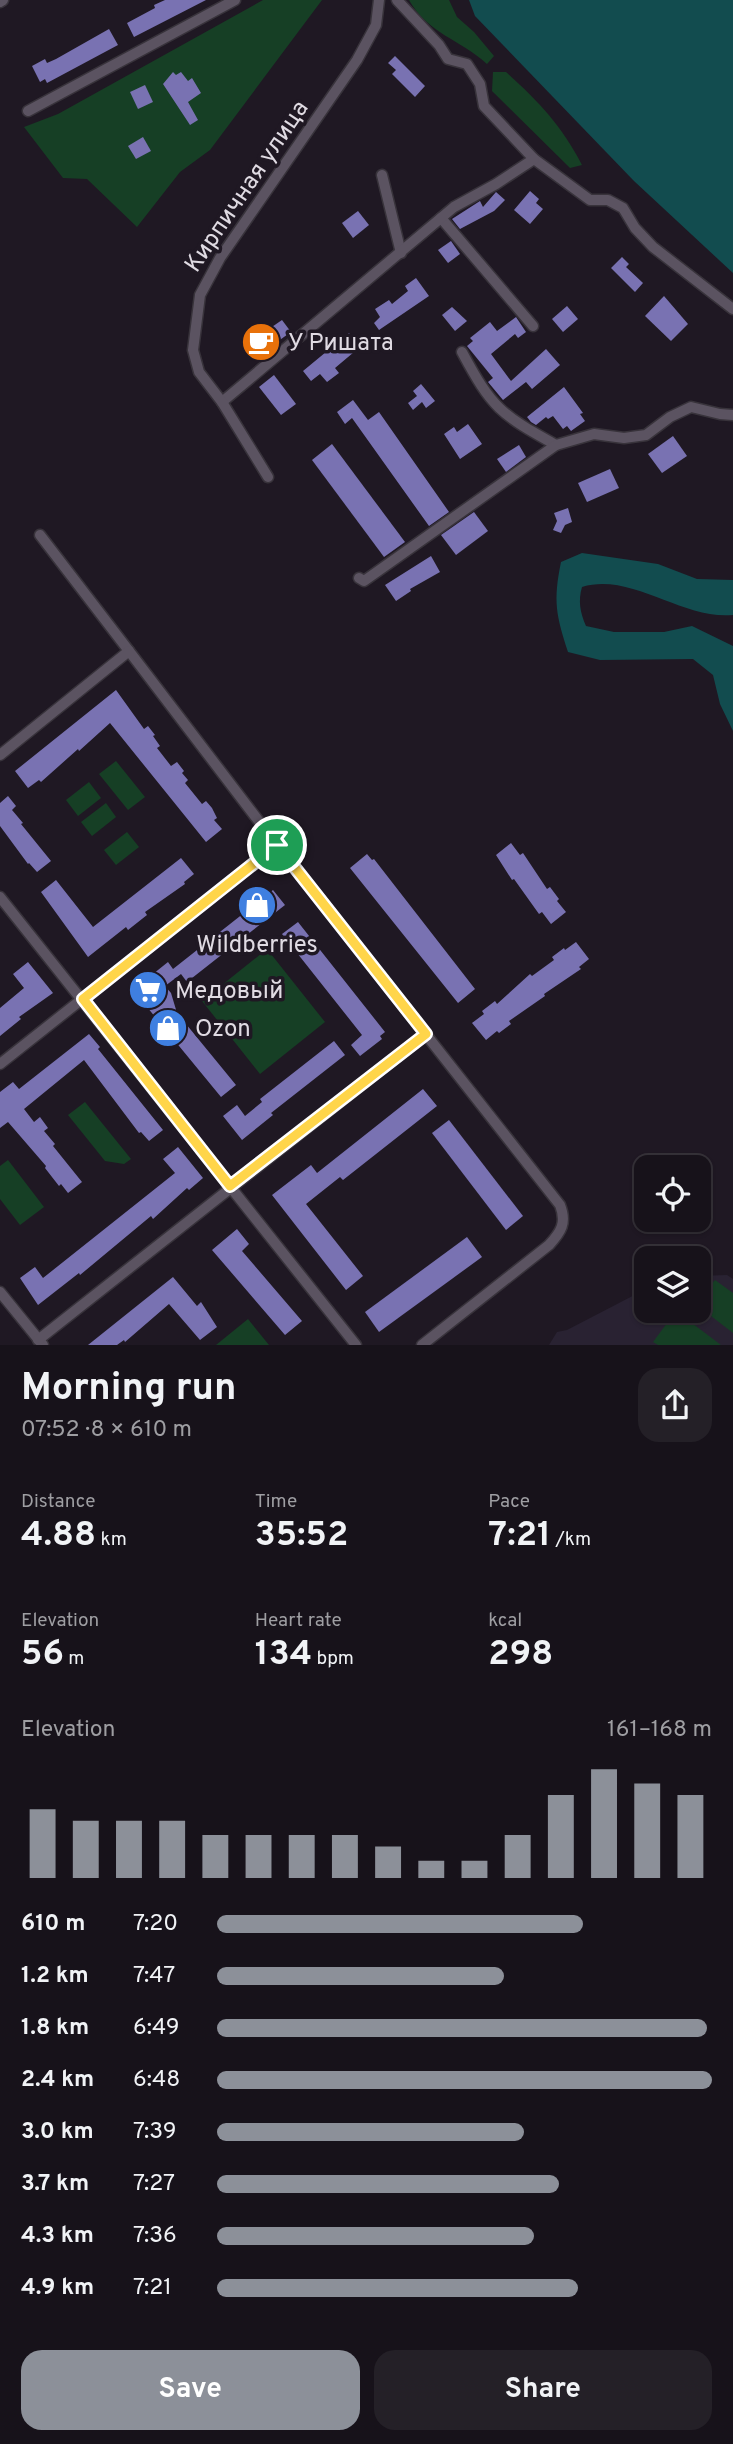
<!DOCTYPE html>
<meta charset="utf-8">
<style>
body{margin:0;font-family:Overpass,sans-serif;background:#242027;color:#f1f3f6;height:100vh;display:flex;flex-direction:column;font-size:26px;white-space:nowrap}
*{box-sizing:border-box;margin:0}
p{font-size:23px;color:#9e9ea2}
.icon{flex:none;width:38px;height:38px;fill:none;stroke:currentColor;stroke-width:2;stroke-linecap:round;stroke-linejoin:round}
.map{position:relative;height:1345px;overflow:hidden}
.panel{display:flex;flex-direction:column;background:#17121a;flex:1}
.panel>*{flex:none}
.tools{position:absolute;left:634px;top:1155px;display:grid;gap:14px}
.tools a{display:grid;place-items:center;width:77px;height:77px;border-radius:14px;background:#17121a;box-shadow:0 2px 5px #0004,0 0 0 2px #363239;font-size:35px}
.pin{position:absolute;display:grid;place-items:center;width:60px;height:60px;color:#fff;margin:-30px;border:4px solid #fff;border-radius:50%;box-shadow:0 2px 7px #0007}
.round{display:grid;place-items:center;flex:none;width:74px;height:74px;border-radius:21px;background:#242027}
.headline{display:flex;align-items:center;justify-content:space-between;height:119px;padding:0 21px}
h1{font-size:38px;font-weight:700;line-height:52px}
.stats{display:grid;grid-template-columns:repeat(3,1fr);gap:10px;height:119px;padding:7px 21px}
.stats div{display:grid;align-content:center}
.stats b{font-size:35px;font-weight:700}
.stats small{font-size:19px;font-weight:400}
.stats p{font-size:19px}
.chart{height:196px;padding:14px 21px}
.chart p{display:flex;justify-content:space-between}
.chart svg{width:100%;height:126px;margin-top:7px;stroke:#8c9099;stroke-width:6}
.button{display:flex;gap:14px;margin-top:auto;padding:14px 21px}
.button a{flex:1;height:80px;border-radius:21px;background:#8c9099;color:#fff;font-size:28px;font-weight:700;line-height:80px;text-align:center}
.button a+a{background:#242027;color:#f1f3f6}
ul{padding:0 21px;list-style:none;font-size:23px}
li{display:grid;grid-template-columns:112px 84px 1fr;align-items:center;height:52px}
li i{height:18px;border-radius:9px;background:#8c9099}
.map>svg:first-child{display:block}
.education{fill:#292232}
.green{fill:#163f25}
.water{fill:#124c4f}
.building{fill:#7972b2}
.lines{fill:none;stroke-linecap:round;stroke-linejoin:round}
.street-casing{stroke:#38333b;stroke-width:13}
.street{stroke:#5b5361;stroke-width:10}
.route-casing{stroke:#fff;stroke-width:14}
.route{stroke:#ffd54a;stroke-width:9}
.labels{text-anchor:middle;stroke-width:7;stroke-linejoin:round;paint-order:stroke}
.street-label{font-size:24px;fill:#e0dbe3;stroke:#1f1823}
.poi-label{font-size:24px;fill:#e0dbe3;stroke:#1f1823;text-anchor:start}
</style>
<div class="map">
<svg width="733" height="1345" viewBox="0 0 733 1345">
<rect width="100%" height="100%" fill="#1f1823"/>
<!-- education -->
<path class="education" d="M727,1275L733,1279V1345H549L557,1332L567,1330L646,1289V1311H698V1276Z"/>
<!-- green -->
<g class="green">
<path d="M263,0H322L210,150L180,172L137,227L87,179L63,178L24,127L58,114Z"/>
<path d="M409,0H449L457,17L474,32L494,56L487,64C460,39 428,34 409,0Z"/>
<path d="M493,72H506C539,102 561,125 582,165L570,168L492,91Z"/>
<path d="M116,761L145,797L128,810L99,774Z"/>
<path d="M89,782L101,798L78,816L66,800Z"/>
<path d="M106,803L116,817L92,836L81,822Z"/>
<path d="M127,832L139,847L116,865L104,850Z"/>
<path d="M267,949L325,1022L260,1074L202,1001Z"/>
<path d="M85,1102L131,1159L124,1164L105,1161L68,1115Z"/>
<path d="M8,1160L44,1207L20,1225L0,1199V1166Z"/>
<path d="M715,1280L733,1293V1333L698,1306V1301Z"/>
<path d="M676,1311L721,1345H658L653,1342Z"/>
<path d="M248,1319L269,1345H216Z"/>
</g>
<!-- water -->
<g class="water">
<path d="M469,0H733V273L634,181L475,16Z"/>
<path d="M582,553L658,564L697,579L733,580V615C682,620 632,572 582,587C578,601 580,612 586,626L614,632H664L692,626L733,646V731L720,704L713,675L693,659L600,660L568,652C556,615 553,601 561,562Z"/>
</g>
<!-- building -->
<g class="building">
<path d="M165,0H206L134,37L127,23L155,8L154,5Z"/>
<path d="M109,29L118,45L47,83L45,79L40,82L32,66L45,59L47,63L56,59Z"/>
<path d="M395,56L425,86L415,97L392,74L396,70L388,63Z"/>
<path d="M173,72L176,75L181,72L188,81L192,78L201,93L188,102L198,120L190,125L163,84Z"/>
<path d="M145,85L153,102L138,109L130,92Z"/>
<path d="M143,137L151,151L136,159L128,146Z"/>
<path d="M530,191L539,199L536,203L543,209L530,224L514,210Z"/>
<path d="M496,192L505,200L494,211L460,229L452,219L480,201L483,207Z"/>
<path d="M358,211L369,225L353,238L342,223Z"/>
<path d="M451,241L460,254L448,263L438,250Z"/>
<path d="M622,257L629,264L626,267L643,283L635,292L611,268Z"/>
<path d="M416,278L429,296L379,330L374,323L380,317L375,309L389,300L392,304L408,291L405,286Z"/>
<path d="M664,296L688,324L671,341L645,316Z"/>
<path d="M567,306L578,319L563,332L552,319Z"/>
<path d="M452,307L467,321L455,331L442,315Z"/>
<path d="M516,317L526,332L518,338L515,334L491,354L511,381L546,349L560,365L532,389L526,382L503,400L488,382L493,378L467,346L473,341L470,338L490,322L497,331Z"/>
<path d="M282,320L291,332L260,354L250,342Z"/>
<path d="M349,333L360,347L335,368L339,373L327,382L320,374L311,381L303,371Z"/>
<path d="M274,375L296,404L281,415L259,387Z"/>
<path d="M421,384L435,401L426,408L422,402L413,410L408,403L417,396L413,391Z"/>
<path d="M564,387L583,413L580,414L585,421L571,431L567,426L563,429L553,416L548,419L546,417L536,425L531,422L527,417Z"/>
<path d="M353,400L368,420L379,412L449,512L429,526L352,418L345,424L337,412Z"/>
<path d="M468,424L482,444L460,459L444,434L454,427L457,432Z"/>
<path d="M673,436L687,456L662,473L648,454Z"/>
<path d="M332,444L405,542L384,557L312,460Z"/>
<path d="M519,445L526,457L506,472L497,459Z"/>
<path d="M610,469L619,488L587,502L578,483Z"/>
<path d="M568,508L572,522L565,525L561,533L553,530L557,521L554,513Z"/>
<path d="M474,512L488,531L456,555L441,535Z"/>
<path d="M431,556L440,572L410,589L411,591L396,601L385,585Z"/>
<path d="M116,690L144,729L148,726L155,735L153,736L160,746L157,748L171,766L177,762L184,771L182,773L188,780L185,783L202,804L206,801L212,808L217,818L214,820L222,829L206,842L110,723L79,751L78,749L41,782L39,780L28,788L15,771Z"/>
<path d="M8,796L16,806L12,810L23,823L21,824L51,861L37,872L29,863L28,864L0,826V803Z"/>
<path d="M511,843L520,855L523,853L547,889L550,887L559,899L557,901L566,912L551,924L542,912L539,914L514,879L512,880L496,855Z"/>
<path d="M367,854L372,860L374,859L475,989L458,1003L350,868Z"/>
<path d="M181,858L194,874L184,882L185,884L145,912L147,915L128,930L126,927L88,957L41,892L56,880L93,927Z"/>
<path d="M273,890L285,905L187,982L181,974L165,986L171,993L177,1013L236,1085L221,1097L133,990L168,962L173,969Z"/>
<path d="M298,922L385,1032L380,1036L382,1039L360,1056L351,1045L362,1035L282,934Z"/>
<path d="M576,942L589,959L579,967L581,969L544,994L545,996L509,1021L511,1024L499,1033L497,1031L486,1040L472,1023L484,1014L482,1011L495,1001L497,1004L530,974L532,976L554,960L552,957L564,948L565,950Z"/>
<path d="M28,962L53,993L19,1017L21,1019L0,1036V1008L24,988L13,974Z"/>
<path d="M89,1034L100,1047L98,1049L163,1130L149,1141L141,1132L139,1133L84,1060L24,1109L34,1122L40,1117L48,1128L44,1131L55,1144L53,1146L82,1182L68,1193L61,1184L59,1186L45,1168L46,1166L8,1122L0,1128V1092L13,1082L19,1089Z"/>
<path d="M334,1041L345,1055L271,1113L273,1115L242,1140L223,1116L237,1105L245,1116L262,1102L260,1099Z"/>
<path d="M423,1089L437,1106L343,1180L340,1177L306,1204L363,1276L346,1290L272,1195L311,1165L317,1173Z"/>
<path d="M449,1120L523,1216L506,1230L432,1133Z"/>
<path d="M178,1147L203,1178L189,1190L187,1188L153,1219L151,1216L80,1275L79,1273L38,1305L20,1278L35,1267L43,1278L175,1173L163,1159Z"/>
<path d="M237,1229L249,1244L242,1251L302,1321L285,1335L212,1250Z"/>
<path d="M467,1237L482,1257L379,1332L365,1312Z"/>
<path d="M173,1277L197,1306L201,1302L217,1327L200,1340L169,1304L125,1342L124,1340L117,1345H88Z"/>
</g>
<g class="lines">
<!-- street casing -->
<g class="street-casing">
<g id="street">
<path d="M397,0L439,45L448,59L467,64L480,84L484,106L534,159L590,200H608L623,208L635,228L653,247L733,309"/>
<path d="M0,2L3,0"/>
<path d="M28,111L235,0"/>
<path d="M382,175L401,253"/>
<path d="M441,218L533,326"/>
<path d="M462,352C492,408 500,414 556,445"/>
<path d="M222,402L454,207L496,184L534,159"/>
<path d="M268,477L222,402L199,372L193,350L200,295L220,258L357,60L376,25L379,0"/>
<path d="M40,535L129,651"/>
<path d="M359,578L364,581L556,445L594,434L624,438L646,435L670,417L691,407L720,414L733,415"/>
<path d="M0,755L129,651L277,845L560,1205C567,1223 561,1232 549,1245L422,1345"/>
<path d="M0,897L356,1345"/>
<path d="M0,1064L277,845"/>
<path d="M0,1292L43,1345"/>
<path d="M38,1340L426,1034"/>
</g>
</g>
<!-- street -->
<use href="#street" class="street"/>
</g>
<g class="lines">
<!-- route casing -->
<g class="route-casing">
<path id="route" d="M277,845L426,1034L230,1186L83,999Z"/>
</g>
<!-- route -->
<use href="#route" class="route"/>
</g>
<!-- icons -->
<defs>
<g id="cafe-disc" transform="scale(2.0125)"><circle r="9.5" fill="#e8710a" stroke="#1f1823"/><path d="M-5.5-4.5H6V0H3Q3 3.5 0 3.5H-2.5Q-5.5 3.5-5.5 0ZM3-3.2v2h1.7v-2ZM-6 4.5H4V6H-6Z" fill="#fff"/></g>
<g id="shop-disc" transform="scale(2.0125)"><circle r="9.5" fill="#3f7fe0" stroke="#1f1823"/><path d="M-5-2.5h2.3a2.7 3.5 0 0 1 5.4 0H5L5.5 6h-11ZM-1.5-2.5h3a1.5 2.3 0 0 0-3 0Z" fill="#fff"/></g>
<g id="supermarket-disc" transform="scale(2.0125)"><circle r="9.5" fill="#3f7fe0" stroke="#1f1823"/><path d="M-6-5.5h2.5l.6 2H6L4.5 2H-2.5L-4.4-4H-6ZM-1.5 3.2a1.3 1.3 0 1 0 .1 0ZM3 3.2a1.3 1.3 0 1 0 .1 0Z" fill="#fff"/></g>
</defs>
<g fill-rule="evenodd">
<use href="#cafe-disc" x="261" y="342"/>
<use href="#shop-disc" x="257" y="905"/>
<use href="#supermarket-disc" x="148" y="990"/>
<use href="#shop-disc" x="168" y="1028"/>
</g>
<g class="labels">
<!-- street labels -->
<g class="street-label">
<text transform="translate(246 186) rotate(-56)" y="8">Кирпичная улица</text>
</g>
<!-- poi labels -->
<g class="poi-label">
<text x="288" y="350">У Ришата</text>
<text x="257" y="952" text-anchor="middle">Wildberries</text>
<text x="175" y="998">Медовый</text>
<text x="195" y="1036">Ozon</text>
</g>
</g>
</svg>
<div class="tools">
<a><svg class="icon" aria-label="locate" viewBox="0 0 24 24"><circle cx="12" cy="12" r="6"/><path d="M12 2v4M12 18v4M2 12h4M18 12h4"/></svg></a>
<a><svg class="icon" aria-label="layers" viewBox="0 0 24 24"><path d="M12 4l9 5-9 5-9-5zM3 14l9 5 9-5"/></svg></a>
</div>
<div class="pin" style="left:277px;top:845px;background:#1e9e55"><svg class="icon" aria-label="arrive" viewBox="0 0 24 24"><path d="M6 21V4h12l-3 4 3 4H6"/></svg></div>
</div>
<section class="panel">
<div class="headline"><div><h1>Morning run</h1><p>07:52 · 8 × 610 m</p></div><a class="round"><svg class="icon" aria-label="share" viewBox="0 0 24 24"><path d="M12 15V3M7 8l5-5 5 5M5 13v7h14v-7"/></svg></a></div>
<div class="stats">
<div><p>Distance</p><b>4.88<small> km</small></b></div>
<div><p>Time</p><b>35:52</b></div>
<div><p>Pace</p><b>7:21<small> /km</small></b></div>
</div>
<div class="stats">
<div><p>Elevation</p><b>56<small> m</small></b></div>
<div><p>Heart rate</p><b>134<small> bpm</small></b></div>
<div><p>kcal</p><b>298</b></div>
</div>
<div class="chart"><p><span>Elevation</span>161–168 m</p>
<svg viewBox="0 0 160 44" preserveAspectRatio="none"><path d="M5 44V20M15 44V24M25 44V24M35 44V24M45 44V29M55 44V29M65 44V29M75 44V29M85 44V33M95 44V38M105 44V38M115 44V29M125 44V15M135 44V6M145 44V11M155 44V15"/></svg>
</div>
<ul>
<li><b>610 m</b>7:20<i style="width:74%"></i></li>
<li><b>1.2 km</b>7:47<i style="width:58%"></i></li>
<li><b>1.8 km</b>6:49<i style="width:99%"></i></li>
<li><b>2.4 km</b>6:48<i style="width:100%"></i></li>
<li><b>3.0 km</b>7:39<i style="width:62%"></i></li>
<li><b>3.7 km</b>7:27<i style="width:69%"></i></li>
<li><b>4.3 km</b>7:36<i style="width:64%"></i></li>
<li><b>4.9 km</b>7:21<i style="width:73%"></i></li>
</ul>
<div class="button"><a>Save</a><a>Share</a></div>
</section>
